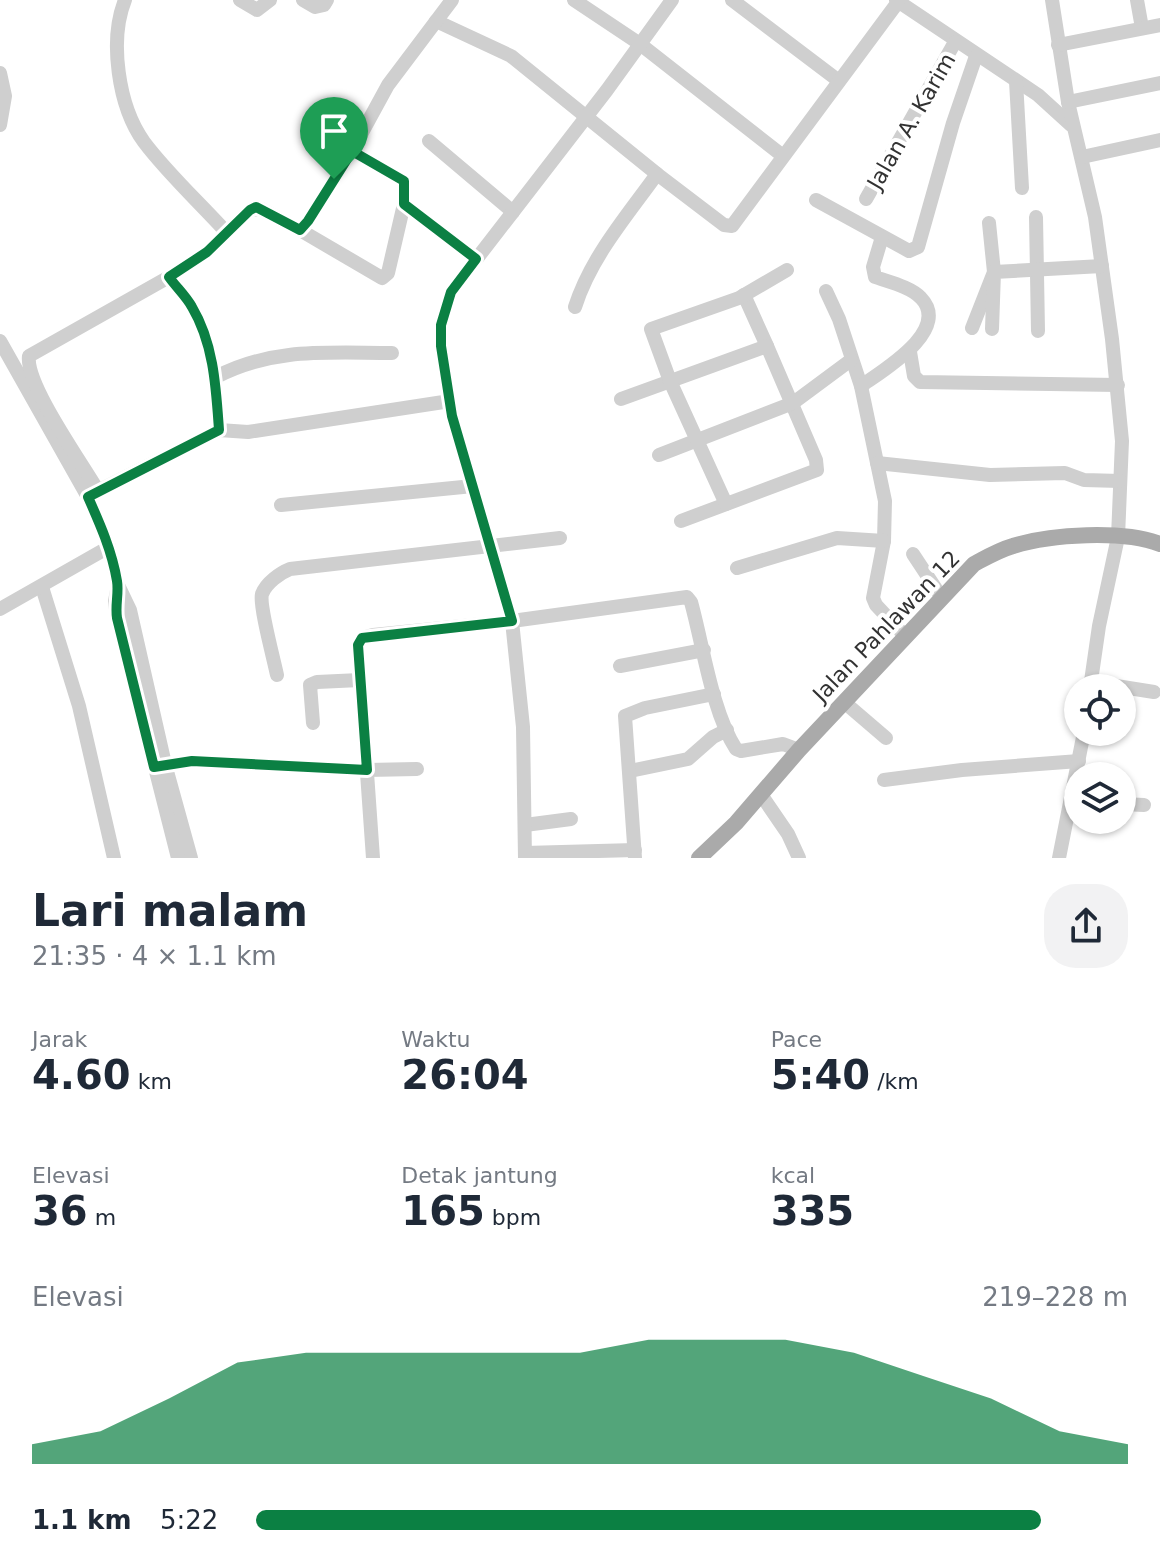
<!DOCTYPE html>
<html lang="id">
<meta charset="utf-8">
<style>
body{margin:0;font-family:"DejaVu Sans",sans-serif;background:#f2f2f3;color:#1f2937;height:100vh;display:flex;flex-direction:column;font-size:30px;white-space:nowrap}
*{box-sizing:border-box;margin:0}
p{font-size:26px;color:#747a83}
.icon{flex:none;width:44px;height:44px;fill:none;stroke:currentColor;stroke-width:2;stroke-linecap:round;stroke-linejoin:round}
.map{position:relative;height:858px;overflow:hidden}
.panel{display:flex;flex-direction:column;background:#fff;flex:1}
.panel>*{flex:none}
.tools{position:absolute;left:1064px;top:674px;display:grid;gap:16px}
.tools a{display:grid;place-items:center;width:72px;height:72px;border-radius:50%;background:#fff;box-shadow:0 2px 6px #0004;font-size:40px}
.pin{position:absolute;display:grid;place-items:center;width:68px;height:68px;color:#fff;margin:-82px -34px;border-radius:50% 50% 50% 0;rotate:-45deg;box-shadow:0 0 8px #0007}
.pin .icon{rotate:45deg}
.round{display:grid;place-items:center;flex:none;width:84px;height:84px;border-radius:32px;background:#f2f2f3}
.summary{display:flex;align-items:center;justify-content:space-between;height:136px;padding:0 32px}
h1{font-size:44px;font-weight:700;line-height:60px}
.stats{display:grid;grid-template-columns:repeat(3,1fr);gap:12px;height:136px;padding:8px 32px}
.stats div{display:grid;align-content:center}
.stats b{font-size:40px;font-weight:700}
.stats small{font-size:22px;font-weight:400}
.stats p{font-size:22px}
.chart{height:224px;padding:16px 32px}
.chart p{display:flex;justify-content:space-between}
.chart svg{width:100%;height:144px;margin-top:8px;fill:#0b8043;opacity:.7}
ul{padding:0 32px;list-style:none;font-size:26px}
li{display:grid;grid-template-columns:128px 96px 1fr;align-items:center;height:60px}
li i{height:20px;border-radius:10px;background:#0b8043}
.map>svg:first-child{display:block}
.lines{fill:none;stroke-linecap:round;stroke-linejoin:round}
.minor{stroke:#cfcfcf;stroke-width:14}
.major{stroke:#aaa;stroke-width:16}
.route-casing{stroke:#fff;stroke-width:16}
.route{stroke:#0b8043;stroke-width:10}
.labels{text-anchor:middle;stroke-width:8;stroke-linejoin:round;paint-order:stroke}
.street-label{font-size:22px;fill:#323232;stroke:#fff}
</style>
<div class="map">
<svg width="1160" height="858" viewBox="0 0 1160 858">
<rect width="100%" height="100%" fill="#fff"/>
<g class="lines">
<!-- minor -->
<g class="minor">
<path d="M125,0C109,40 118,106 144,142C168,174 200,203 227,233"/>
<path d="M240,0L257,10L270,0"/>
<path d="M303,0L315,7L324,5L327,0"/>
<path d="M574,0L640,44L783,156"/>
<path d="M732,0L839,81"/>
<path d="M896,0L1038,95L1071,125"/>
<path d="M1052,0L1068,102L1095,217L1112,339L1122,441L1118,537L1099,626L1090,688"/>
<path d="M1137,0L1142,28"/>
<path d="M436,21L511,56L657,174L724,225L732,226L898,2"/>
<path d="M1058,45L1160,25"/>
<path d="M0,73L5,96L0,125"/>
<path d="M1016,81L1022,188"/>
<path d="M1068,102L1160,83"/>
<path d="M429,141L513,212"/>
<path d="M352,151L404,181V204L476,259"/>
<path d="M1082,157L1160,140"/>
<path d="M866,199L955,42"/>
<path d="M816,200L909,251L918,247L953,123L976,56"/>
<path d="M1036,217L1038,331"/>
<path d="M300,230L382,278L388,273L404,204"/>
<path d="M169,277C176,287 186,296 192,307C214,344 216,388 219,430"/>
<path d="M826,291L839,319L861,386L885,501L884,541L873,598L876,605L905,636"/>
<path d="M744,295L767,346"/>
<path d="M575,307C591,257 626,217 657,174"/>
<path d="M972,328L994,272L989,223"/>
<path d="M992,329L994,272L1102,266"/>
<path d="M0,341L88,497L109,547L118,585L130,610L165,764L191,858"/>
<path d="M910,352L914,376L920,382L1118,385"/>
<path d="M216,377C273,347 329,353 392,353"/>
<path d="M861,386C882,371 952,330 921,298C911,287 889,282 875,277L873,267L882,237"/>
<path d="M621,399L767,346L816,460L817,470L681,521"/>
<path d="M659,455L793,403L851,360"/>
<path d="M877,463L990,475L1065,473L1084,480L1120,481"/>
<path d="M98,491C82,463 25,384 29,356L169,277L207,252L250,210L261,209L300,230L308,221L352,151L388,85L452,0"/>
<path d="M92,494L219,430L248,432L450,401"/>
<path d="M726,504L670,381L651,329L739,298L787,270"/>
<path d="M281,505L473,486"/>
<path d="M913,554L942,598"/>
<path d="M737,568L837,538L884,541"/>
<path d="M118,585L115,601L117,618L178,858"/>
<path d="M42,587L79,706L114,858"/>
<path d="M0,609L109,547"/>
<path d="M620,666L704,650"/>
<path d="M277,675C274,660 259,605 262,594C266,583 280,573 290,569L560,538"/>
<path d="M1091,682L1154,692"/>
<path d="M844,702L886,738"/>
<path d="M313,723L310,685L317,682L360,680"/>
<path d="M158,766L192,761L367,770L417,769"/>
<path d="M630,771L688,759L713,737L727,730"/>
<path d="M884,780L962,770L1079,761"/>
<path d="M762,796L788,834L799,858"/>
<path d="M1122,804L1144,805"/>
<path d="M525,825L571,819"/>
<path d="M525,853L635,850"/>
<path d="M373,858L358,645L362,638L373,635L512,621L687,597L691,602C703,645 712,712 736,749L741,751L783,744L799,750"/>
<path d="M525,858L523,727L512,621L452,416L441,346V325L451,292L607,90L672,0"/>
<path d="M635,858L625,716L645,708L714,694"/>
<path d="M1059,858L1084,732"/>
</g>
<!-- major -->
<path class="major" d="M699,858L736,823L799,750L974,564C987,557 999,550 1013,546C1051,534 1123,530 1160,544"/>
</g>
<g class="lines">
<!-- route casing -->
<g class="route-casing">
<path id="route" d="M352,151L404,181V204L476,259L451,292L441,325V346L452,416L512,621L362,638L358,645L367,770L192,761L154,767L117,618C115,605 119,593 117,581C112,551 100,524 88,497L219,430C216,388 214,344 192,307C186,296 176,287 169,277L207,252L250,210L256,207L300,230L308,221Z"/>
</g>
<!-- route -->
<use href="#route" class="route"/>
</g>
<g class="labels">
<!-- street labels -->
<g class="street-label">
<text transform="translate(911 121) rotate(-60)" y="8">Jalan A. Karim</text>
<text transform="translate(886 626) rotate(-46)" y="8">Jalan Pahlawan 12</text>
</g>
</g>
</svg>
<div class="tools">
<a><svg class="icon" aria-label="locate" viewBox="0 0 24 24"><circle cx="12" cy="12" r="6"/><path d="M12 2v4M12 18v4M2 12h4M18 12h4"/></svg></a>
<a><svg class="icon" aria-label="layers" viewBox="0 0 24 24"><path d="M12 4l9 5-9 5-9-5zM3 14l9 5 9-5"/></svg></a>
</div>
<div class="pin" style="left:334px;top:179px;background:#1e9e55"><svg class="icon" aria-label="arrive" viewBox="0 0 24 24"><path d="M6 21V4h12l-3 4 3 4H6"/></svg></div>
</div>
<section class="panel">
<div class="summary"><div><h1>Lari malam</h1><p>21:35 · 4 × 1.1 km</p></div><a class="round"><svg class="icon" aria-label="share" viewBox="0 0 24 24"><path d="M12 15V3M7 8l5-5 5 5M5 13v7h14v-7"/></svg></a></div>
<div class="stats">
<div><p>Jarak</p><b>4.60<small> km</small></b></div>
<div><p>Waktu</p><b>26:04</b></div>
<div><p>Pace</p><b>5:40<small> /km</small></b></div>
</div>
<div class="stats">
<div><p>Elevasi</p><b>36<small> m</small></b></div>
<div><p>Detak jantung</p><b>165<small> bpm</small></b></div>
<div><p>kcal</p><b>335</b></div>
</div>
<div class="chart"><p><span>Elevasi</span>219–228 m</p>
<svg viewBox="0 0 160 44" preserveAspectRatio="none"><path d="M0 44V38L10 34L20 24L30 13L40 10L50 10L60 10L70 10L80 10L90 6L100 6L110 6L120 10L130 17L140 24L150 34L160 38V44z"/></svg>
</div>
<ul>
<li><b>1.1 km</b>5:22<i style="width:90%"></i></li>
</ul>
</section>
